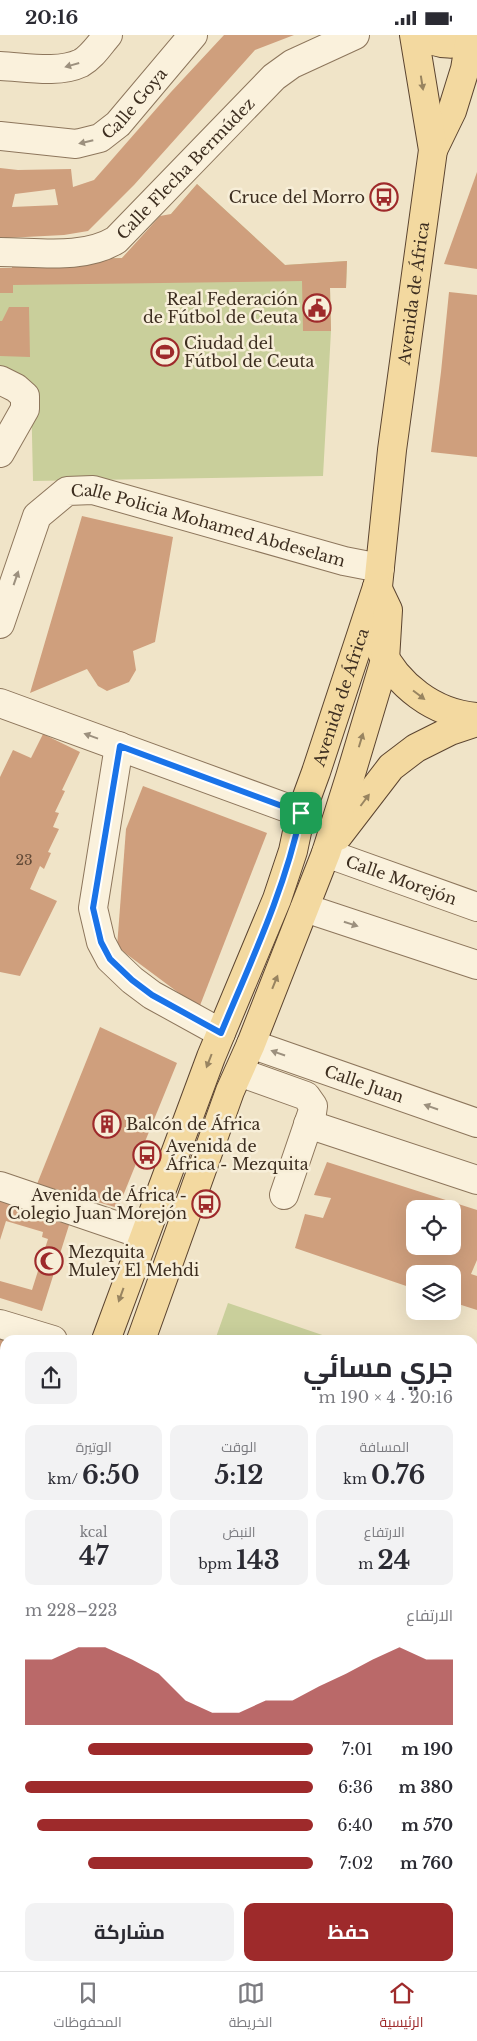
<!DOCTYPE html>
<html lang="ar">
<meta charset="utf-8">
<style>
body{margin:0;font-family:"Libre Baskerville",Cairo,serif;background:#f2f2f3;color:#2b2b33;direction:rtl;height:100vh;display:flex;flex-direction:column;font-size:19px;white-space:nowrap}
*{box-sizing:border-box;margin:0}
p{font-size:16px;color:#7c7c81}
.icon{flex:none;width:28px;height:28px;fill:none;stroke:currentColor;stroke-width:2;stroke-linecap:round;stroke-linejoin:round}
.map{position:relative;flex:1;overflow:hidden;direction:ltr}
.panel{position:absolute;left:0px;top:1300px;width:478px;height:636px;display:flex;flex-direction:column;background:#fff;border-radius:15px 15px 0 0;box-shadow:0 5px 20px #0002;direction:rtl}
.panel>*{flex:none}
.fabs{position:absolute;left:406px;top:1165px;display:grid;gap:10px}
.fabs a{display:grid;place-items:center;width:55px;height:55px;border-radius:10px;background:#fff;box-shadow:0 5px 20px #0002;font-size:25px}
.pin{position:absolute;display:grid;place-items:center;width:42px;height:42px;color:#fff;margin:-21px;border-radius:10px;box-shadow:0 2px 8px #0006}
.round{display:grid;place-items:center;flex:none;width:52px;height:52px;border-radius:10px;background:#f2f2f3}
.overview{display:flex;align-items:center;justify-content:space-between;height:85px;padding:0 25px}
h1{font-size:28px;font-weight:700;line-height:38px}
.figures{display:grid;grid-template-columns:repeat(3,1fr);gap:8px;height:85px;padding:5px 25px}
.figures div{display:grid;align-content:center;border-radius:10px;background:#f2f2f3;text-align:center}
.figures b{font-size:25px;font-weight:700}
.figures small{font-size:14px;font-weight:400}
.figures p{font-size:14px}
.chart{height:140px;padding:10px 25px}
.chart p{display:flex;justify-content:space-between}
.chart svg{width:100%;height:90px;margin-top:5px;fill:#9e2a2b;opacity:.7}
.button{display:flex;gap:10px;margin-top:auto;padding:10px 25px}
.button a{flex:1;height:58px;border-radius:10px;background:#9e2a2b;color:#fff;font-size:20px;font-weight:700;line-height:58px;text-align:center}
.button a+a{background:#f2f2f3;color:#2b2b33}
ul{padding:0 25px;list-style:none;font-size:16px}
li{display:grid;grid-template-columns:80px 60px 1fr;align-items:center;height:38px}
li i{height:12px;border-radius:6px;background:#9e2a2b}
.status{display:flex;justify-content:space-between;align-items:center;height:35px;padding:0 25px;background:#fff;direction:ltr}
.status svg{height:14px;fill:currentColor}
.dock{display:flex;justify-content:space-around;align-items:center;height:70px;border-top:1px solid #e1e1e2;background:#fff;font-size:14px;color:#7c7c81}
.dock a{display:grid;justify-items:center;gap:2px}
.dock .on{color:#9e2a2b}
.map>svg:first-child{display:block}
.green{fill:#c9cf9b}
.building{fill:#cf9f7d;fill-rule:evenodd}
.lines{fill:none;stroke-linecap:round;stroke-linejoin:round}
.minor-casing{stroke:#8d765c;stroke-width:30}
.major-casing{stroke:#5b4430;stroke-width:30}
.minor{stroke:#faf1dc;stroke-width:28}
.major{stroke:#f3d9a0;stroke-width:28}
.oneway{fill:#9c907e}
.oneway2{fill:#988460}
.route-casing{stroke:#fff;stroke-width:10}
.route{stroke:#1a73e8;stroke-width:6}
.labels{text-anchor:middle;stroke-width:5;stroke-linejoin:round;paint-order:stroke}
.number-label{font-size:14px;fill:#624a37}
.street-label{font-size:16px;fill:#3d2e20;stroke:#f7eed8}
.poi-label{font-size:16px;fill:#3d2e20;stroke:#f7eed8;text-anchor:start}
</style>
<div class="status"><b>20:16</b><svg viewBox="0 0 49 12"><path d="M0 12V9h3v3zM5 12V6h3v6zM10 12V3h3v9zM15 12V0h3v12zM26 1h20v11H26zM47 4h2v5h-2z"/></svg></div>
<div class="map">
<svg width="477" height="1936" viewBox="0 0 477 1936">
<rect width="100%" height="100%" fill="#f0e4c8"/>
<!-- green -->
<g class="green">
<path d="M197,149L285,230L347,226L346,253H330L331,296L323,441L33,446L31,356L0,339V233H12V226L122,223L171,179Z"/>
<path d="M228,1268L337,1305H215Z"/>
<path d="M473,1352L477,1353V1448L472,1447Z"/>
</g>
<!-- building -->
<g class="building">
<path d="M224,0H294L255,15L134,150L88,196L64,200L6,203L0,202V133L18,135L71,134L73,152L94,145L171,57ZM55,154L58,170L12,172L15,159Z"/>
<path d="M477,137V234L444,229Z"/>
<path d="M197,149L285,230L347,226L346,253H330L331,296H303L302,246L13,250V258H0V233H12V226L122,223L160,181L171,179Z"/>
<path d="M449,257L477,260V422L431,417L441,337Z"/>
<path d="M9,272H29L30,322L0,321V286H2Z"/>
<path d="M82,481L173,502L155,607L133,616L136,635L129,647L107,656L98,651L87,634L30,658Z"/>
<path d="M43,699L80,717L62,755L65,756L55,777L59,778L53,792L59,794L48,817L51,818L44,834L40,831L30,854L57,866L20,941L0,937V742L13,715L31,723Z"/>
<path d="M143,751L267,798L199,973L117,912L126,794Z"/>
<path d="M100,992L177,1028L118,1173L37,1149Z"/>
<path d="M327,1127L477,1175V1225L471,1239L477,1241V1275L452,1267V1239H415V1254L295,1213L305,1179L323,1183L331,1163L314,1160ZM415,1174H452V1211H415Z"/>
<path d="M0,1165L70,1187L42,1276L0,1263V1246L32,1255L48,1204L42,1202L43,1197L6,1186L0,1205Z"/>
<path d="M0,1298L21,1305H5V1490L0,1493Z"/>
<rect x="472" y="1763" width="5" height="88"/>
</g>
<g class="lines">
<!-- minor casing -->
<g class="minor-casing">
<g id="minor">
<path d="M0,31C25,32 58,39 81,28C92,22 100,9 108,0"/>
<path id="s1" d="M0,101L76,109L100,103L118,89L193,0"/>
<path id="s2" d="M0,217C38,217 83,225 116,205L274,42L292,29L355,0"/>
<path d="M0,345L16,353L25,361V374L0,418"/>
<path id="s3" d="M0,589L37,481L67,456L93,455L344,526L380,533"/>
<path d="M0,668L301,778"/>
<path d="M119,711L93,873L101,907L110,924L132,945L152,960L221,998"/>
<path id="s4" d="M326,818L477,872"/>
<path d="M305,873L477,930"/>
<path id="s5" d="M251,1009L477,1088"/>
<path d="M239,1037L306,1061L313,1071L312,1078L284,1160"/>
<path d="M308,1089L477,1145"/>
<path d="M0,1151L144,1200"/>
<path d="M0,1289L53,1305"/>
<path d="M0,1513L5,1514"/>
<path d="M472,1588L477,1577"/>
<path d="M367,1936L370,1931"/>
</g>
</g>
<!-- major casing -->
<g class="major-casing">
<g id="major">
<path d="M422,0C437,10 460,13 474,0"/>
<path d="M433,115L452,76L465,34L470,4"/>
<path id="s6" d="M376,571L392,415L433,115L414,0"/>
<path d="M379,612C397,650 434,679 477,682"/>
<path d="M338,801L391,732L416,713L450,696L477,687"/>
<path id="s7" d="M106,1305L211,1022L277,864L293,816L301,778L316,737L377,552"/>
<path d="M141,1305L230,1056L251,1009L326,818L350,742L385,625L388,575L377,552"/>
<path d="M0,1627L5,1607"/>
<path d="M0,1770L5,1750"/>
</g>
</g>
<!-- minor -->
<use href="#minor" class="minor"/>
<!-- major -->
<use href="#major" class="major"/>
</g>
<!-- one-way arrows -->
<defs><path id="oneway-solid" d="M-6-.8H1V-3.2L6.5 0L1 3.2V.8H-6Z" transform="scale(1.25)"/></defs>
<g class="oneway">
<use href="#oneway-solid" transform="translate(72 30) rotate(164)"/>
<use href="#oneway-solid" transform="translate(86 107) rotate(167)"/>
<use href="#oneway-solid" transform="translate(16 543) rotate(-71)"/>
<use href="#oneway-solid" transform="translate(91 701) rotate(-160)"/>
<use href="#oneway-solid" transform="translate(351 889) rotate(18)"/>
<use href="#oneway-solid" transform="translate(278 1018) rotate(-161)"/>
<use href="#oneway-solid" transform="translate(431 1072) rotate(-161)"/>
</g>
<g class="oneway2">
<use href="#oneway-solid" transform="translate(422 48) rotate(81)"/>
<use href="#oneway-solid" transform="translate(419 660) rotate(37)"/>
<use href="#oneway-solid" transform="translate(361 705) rotate(-73)"/>
<use href="#oneway-solid" transform="translate(365 765) rotate(-53)"/>
<use href="#oneway-solid" transform="translate(275 947) rotate(-68)"/>
<use href="#oneway-solid" transform="translate(209 1026) rotate(111)"/>
<use href="#oneway-solid" transform="translate(121 1260) rotate(110)"/>
</g>
<g class="lines">
<!-- route casing -->
<g class="route-casing">
<path id="route" d="M120,711L301,778C285,855 251,926 221,998L152,960L132,945L110,924L101,907L93,873Z"/>
</g>
<!-- route -->
<use href="#route" class="route"/>
</g>
<!-- icons -->
<defs>
<g id="bus-ring" transform="scale(1.4375)"><circle r="9.5" fill="#f7eed8" stroke="#9e2a2b" stroke-width="1.5"/><path d="M-5-6H5V4H4V6H2V4H-2V6H-4V4H-5ZM-3.5-4V0h7V-4ZM-3.5 1.2v1.5H-2V1.2ZM2 1.2v1.5H3.5V1.2Z" fill="#9e2a2b"/></g>
<g id="civic-ring" transform="scale(1.4375)"><circle r="9.5" fill="#f7eed8" stroke="#9e2a2b" stroke-width="1.5"/><path d="M-.6-6.5H3V-4.5H.6V-3L4-1V1h2V6H-6V1h2V-1L-.6-3ZM-1.2 2.5V6h2.4V2.5Z" fill="#9e2a2b"/></g>
<g id="stadium-ring" transform="scale(1.4375)"><circle r="9.5" fill="#f7eed8" stroke="#9e2a2b" stroke-width="1.5"/><path d="M0-5a6.5 5 0 1 0 0 10a6.5 5 0 1 0 0-10ZM-3.5-1.8h7v3.6h-7Z" fill="#9e2a2b"/></g>
<g id="building-ring" transform="scale(1.4375)"><circle r="9.5" fill="#f7eed8" stroke="#9e2a2b" stroke-width="1.5"/><path d="M-4-6H4V6H1V3H-1V6H-4ZM-2.5-4.3h1.7v1.8h-1.7ZM.8-4.3h1.7v1.8H.8ZM-2.5-1h1.7V.8h-1.7ZM.8-1h1.7V.8H.8Z" fill="#9e2a2b"/></g>
<g id="mosque-ring" transform="scale(1.4375)"><circle r="9.5" fill="#f7eed8" stroke="#9e2a2b" stroke-width="1.5"/><path d="M3.5-4.9A6 6 0 1 0 3.5 4.9A5 5 0 1 1 3.5-4.9Z" fill="#9e2a2b"/></g>
</defs>
<g fill-rule="evenodd">
<use href="#bus-ring" x="384" y="162"/>
<use href="#civic-ring" x="317" y="273"/>
<use href="#stadium-ring" x="165" y="317"/>
<use href="#building-ring" x="107" y="1089"/>
<use href="#bus-ring" x="147" y="1120"/>
<use href="#bus-ring" x="206" y="1169"/>
<use href="#mosque-ring" x="49" y="1226"/>
</g>
<g class="labels">
<!-- number labels -->
<g class="number-label">
<text x="24" y="830">23</text>
</g>
<!-- street labels -->
<g class="street-label">
<text dy="6" stroke="none"><textPath href="#s1" startOffset="150">Calle Goya</textPath></text>
<text dy="6" stroke="none"><textPath href="#s2" startOffset="218">Calle Flecha Bermúdez</textPath></text>
<text dy="6" stroke="none"><textPath href="#s6" startOffset="315">Avenida de África</textPath></text>
<text dy="6" stroke="none"><textPath href="#s3" startOffset="299">Calle Policia Mohamed Abdeselam</textPath></text>
<text dy="6" stroke="none"><textPath href="#s7" startOffset="685">Avenida de África</textPath></text>
<text dy="6" stroke="none"><textPath href="#s4" startOffset="80">Calle Morejón</textPath></text>
<text dy="6" stroke="none"><textPath href="#s5" startOffset="120">Calle Juan</textPath></text>
</g>
<!-- poi labels -->
<g class="poi-label">
<text x="365" y="168" text-anchor="end">Cruce del Morro</text>
<text x="298" y="270" text-anchor="end">Real Federación<tspan x="298" dy="18">de Fútbol de Ceuta</tspan></text>
<text x="184" y="314">Ciudad del<tspan x="184" dy="18">Fútbol de Ceuta</tspan></text>
<text x="126" y="1095">Balcón de África</text>
<text x="166" y="1117">Avenida de<tspan x="166" dy="18">África - Mezquita</tspan></text>
<text x="187" y="1166" text-anchor="end">Avenida de África -<tspan x="187" dy="18">Colegio Juan Morejón</tspan></text>
<text x="68" y="1223">Mezquita<tspan x="68" dy="18">Muley El Mehdi</tspan></text>
</g>
</g>
</svg>
<div class="fabs">
<a><svg class="icon" aria-label="locate" viewBox="0 0 24 24"><circle cx="12" cy="12" r="6"/><path d="M12 2v4M12 18v4M2 12h4M18 12h4"/></svg></a>
<a><svg class="icon" aria-label="layers" viewBox="0 0 24 24"><path d="M12 4l9 5-9 5-9-5zM3 14l9 5 9-5"/></svg></a>
</div>
<div class="pin" style="left:301px;top:778px;background:#1e9e55"><svg class="icon" aria-label="arrive" viewBox="0 0 24 24"><path d="M6 21V4h12l-3 4 3 4H6"/></svg></div>
<section class="panel">
<div class="overview"><div><h1>جري مسائي</h1><p>20:16 · 4 × 190 m</p></div><a class="round"><svg class="icon" aria-label="share" viewBox="0 0 24 24"><path d="M12 15V3M7 8l5-5 5 5M5 13v7h14v-7"/></svg></a></div>
<div class="figures">
<div><p>المسافة</p><b>0.76<small> km</small></b></div>
<div><p>الوقت</p><b>5:12</b></div>
<div><p>الوتيرة</p><b>6:50<small> /km</small></b></div>
</div>
<div class="figures">
<div><p>الارتفاع</p><b>24<small> m</small></b></div>
<div><p>النبض</p><b>143<small> bpm</small></b></div>
<div><p>kcal</p><b>47</b></div>
</div>
<div class="chart"><p><span>الارتفاع</span>223–228 m</p>
<svg viewBox="0 0 160 44" preserveAspectRatio="none"><path d="M0 44V12L10 12L20 6L30 6L40 12L50 19L60 32L70 38L80 38L90 32L100 32L110 25L120 19L130 12L140 6L150 12L160 12V44z"/></svg>
</div>
<ul>
<li><b>190 m</b>7:01<i style="width:78%"></i></li>
<li><b>380 m</b>6:36<i style="width:100%"></i></li>
<li><b>570 m</b>6:40<i style="width:96%"></i></li>
<li><b>760 m</b>7:02<i style="width:78%"></i></li>
</ul>
<div class="button"><a>حفظ</a><a>مشاركة</a></div>
</section>
</div>
<nav class="dock">
<a class="on"><svg class="icon" aria-label="home" viewBox="0 0 24 24"><path d="M3 11l9-7 9 7M6 9v11h12V9"/></svg>الرئيسية</a>
<a><svg class="icon" aria-label="map" viewBox="0 0 24 24"><path d="M3 6l6-2 6 2 6-2v14l-6 2-6-2-6 2zM9 4v14M15 6v14"/></svg>الخريطة</a>
<a><svg class="icon" aria-label="saved" viewBox="0 0 24 24"><path d="M7 4h10v16l-5-4-5 4z"/></svg>المحفوظات</a>
</nav>
